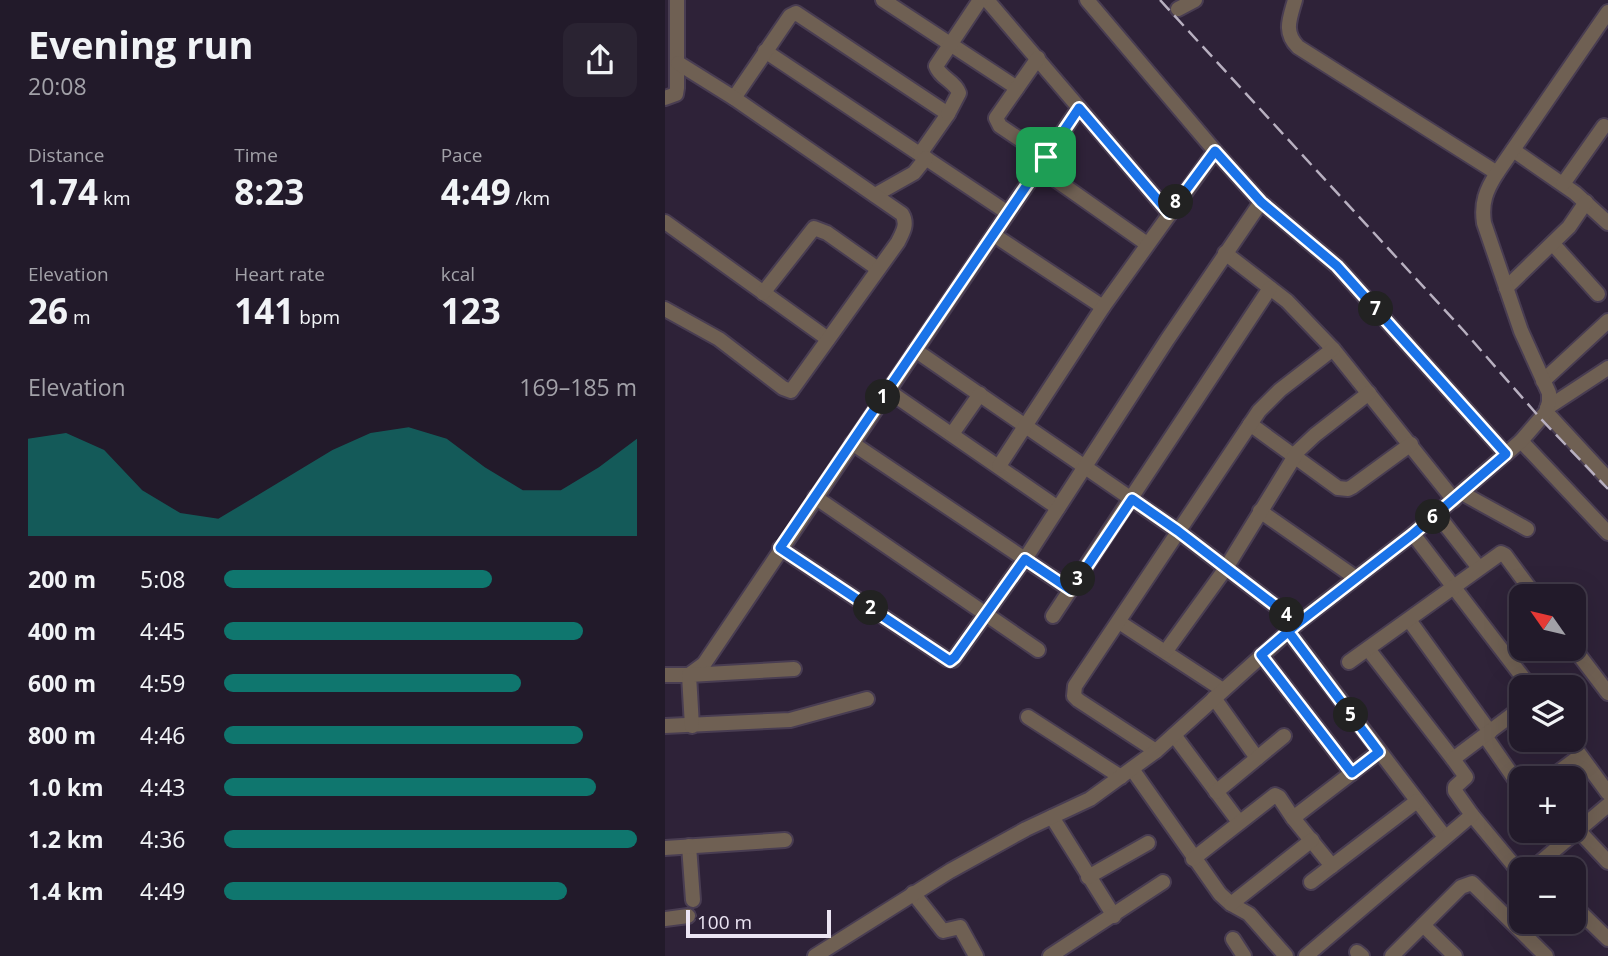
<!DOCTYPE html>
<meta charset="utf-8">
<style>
body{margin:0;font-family:"Open Sans",sans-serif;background:#2a2332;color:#f1f3f6;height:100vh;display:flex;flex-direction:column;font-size:26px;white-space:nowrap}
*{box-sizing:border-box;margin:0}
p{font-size:23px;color:#a2a1a8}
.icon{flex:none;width:38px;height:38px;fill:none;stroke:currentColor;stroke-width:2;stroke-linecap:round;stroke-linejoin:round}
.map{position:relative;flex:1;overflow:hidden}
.panel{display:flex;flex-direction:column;background:#221a2a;width:665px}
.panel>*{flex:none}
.needle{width:46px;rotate:304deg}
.tools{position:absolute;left:844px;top:584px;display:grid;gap:14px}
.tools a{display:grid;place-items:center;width:77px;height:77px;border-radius:14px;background:#221a2a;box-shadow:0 7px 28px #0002,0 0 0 2px #3f3847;font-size:35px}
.scale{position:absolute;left:21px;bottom:18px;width:145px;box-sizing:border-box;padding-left:7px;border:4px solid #ece5f3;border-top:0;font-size:19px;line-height:24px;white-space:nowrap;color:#ece5f3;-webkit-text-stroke:5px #2e2238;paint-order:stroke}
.pin{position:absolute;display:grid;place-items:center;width:60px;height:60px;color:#fff;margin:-30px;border-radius:14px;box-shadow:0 4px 10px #0006}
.km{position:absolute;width:35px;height:35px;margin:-18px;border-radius:50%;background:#222;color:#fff;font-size:19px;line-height:35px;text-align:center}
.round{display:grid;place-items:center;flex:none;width:74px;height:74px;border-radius:14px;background:#2a2332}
.overview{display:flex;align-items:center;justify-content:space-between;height:119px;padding:0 28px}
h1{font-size:38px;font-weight:700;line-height:52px}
.metrics{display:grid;grid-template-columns:repeat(3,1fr);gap:10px;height:119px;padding:7px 28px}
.metrics div{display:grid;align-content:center}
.metrics b{font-size:35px;font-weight:700}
.metrics small{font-size:19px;font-weight:400}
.metrics p{font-size:19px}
.chart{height:196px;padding:14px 28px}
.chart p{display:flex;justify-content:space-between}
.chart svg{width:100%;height:126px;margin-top:7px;fill:#0f766e;opacity:.7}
ul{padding:0 28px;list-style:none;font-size:23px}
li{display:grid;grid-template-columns:112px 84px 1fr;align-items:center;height:52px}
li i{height:18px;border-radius:9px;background:#0f766e}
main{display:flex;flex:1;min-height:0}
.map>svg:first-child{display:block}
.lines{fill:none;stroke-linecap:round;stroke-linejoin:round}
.minor-casing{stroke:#493d52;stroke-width:18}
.minor{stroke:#6f6053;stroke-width:14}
.rail{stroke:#b8b0c0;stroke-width:2.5;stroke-dasharray:14 7;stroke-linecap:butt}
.route-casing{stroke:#fff;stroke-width:14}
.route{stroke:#1a73e8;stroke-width:9}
</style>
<main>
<section class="panel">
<div class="overview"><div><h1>Evening run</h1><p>20:08</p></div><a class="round"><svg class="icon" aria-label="share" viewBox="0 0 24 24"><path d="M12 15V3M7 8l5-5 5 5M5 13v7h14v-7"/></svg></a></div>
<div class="metrics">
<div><p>Distance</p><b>1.74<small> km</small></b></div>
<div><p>Time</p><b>8:23</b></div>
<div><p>Pace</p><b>4:49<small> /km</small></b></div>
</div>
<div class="metrics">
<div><p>Elevation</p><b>26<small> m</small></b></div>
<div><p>Heart rate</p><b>141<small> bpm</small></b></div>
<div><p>kcal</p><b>123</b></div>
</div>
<div class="chart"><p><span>Elevation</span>169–185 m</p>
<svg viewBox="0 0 160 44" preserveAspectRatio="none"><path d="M0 44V10L10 8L20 14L30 28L40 36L50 38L60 30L70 22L80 14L90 8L100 6L110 10L120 20L130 28L140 28L150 20L160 10V44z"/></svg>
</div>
<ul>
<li><b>200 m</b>5:08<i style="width:65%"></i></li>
<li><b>400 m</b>4:45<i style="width:87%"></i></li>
<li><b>600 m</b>4:59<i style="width:72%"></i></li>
<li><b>800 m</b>4:46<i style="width:87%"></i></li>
<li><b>1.0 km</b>4:43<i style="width:90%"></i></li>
<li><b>1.2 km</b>4:36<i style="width:100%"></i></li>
<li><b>1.4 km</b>4:49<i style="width:83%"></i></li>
</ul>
</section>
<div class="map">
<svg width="943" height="956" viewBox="0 0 943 956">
<rect width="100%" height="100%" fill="#2e2238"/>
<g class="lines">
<!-- minor casing -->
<g class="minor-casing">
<g id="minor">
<path d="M218,0L352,88"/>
<path d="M322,0L504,213"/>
<path d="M422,0L550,151L596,202L672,266L841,454"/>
<path d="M630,0C625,18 618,32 633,47L832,173"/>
<path d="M513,9L530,0"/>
<path d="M100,51L343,213"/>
<path d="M373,58L331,118L335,126L381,157"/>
<path d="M0,98L11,94L12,88V0"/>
<path d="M69,98L125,16L131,13L283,114L255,154"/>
<path d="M283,114L294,93C290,81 275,78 271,66L315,0"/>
<path d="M848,150L910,193L943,223"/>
<path d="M374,168L482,244"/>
<path d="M898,184L939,126"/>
<path d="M210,195L249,173L261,158"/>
<path d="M0,222L163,339"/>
<path d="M329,235L438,307"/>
<path d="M888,244L933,294"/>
<path d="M560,253L622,301L668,349L789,500"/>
<path d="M841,288L904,227L921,202"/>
<path d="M98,293L149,228L162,233L213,269"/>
<path d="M0,309L54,339L118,388L126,391L233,242C238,232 243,224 237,214L69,98L13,63"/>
<path d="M250,350L513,531L633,623"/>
<path d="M878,381L943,321"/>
<path d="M222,390L393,508"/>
<path d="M882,408L943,368"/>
<path d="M881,412L943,479"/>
<path d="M585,424L673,488L683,489L687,487L746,444"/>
<path d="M287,434L315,394"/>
<path d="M856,441L943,533"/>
<path d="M187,443L406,590"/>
<path d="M334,466L438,307L550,151"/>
<path d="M797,493L862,529"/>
<path d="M150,497L373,650"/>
<path d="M595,511L691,578"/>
<path d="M772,514L814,568"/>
<path d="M748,534L866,688"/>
<path d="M115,548L282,659L288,660L360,559L502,340L596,202"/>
<path d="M388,616L605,288"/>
<path d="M744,620L825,732"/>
<path d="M454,622L558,690"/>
<path d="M623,631L780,837"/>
<path d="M908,647L943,693"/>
<path d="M703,649L788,759"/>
<path d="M501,651L561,568L633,451L650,435L704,393"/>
<path d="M596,655L687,773"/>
<path d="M684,662L836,553L840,555L871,597"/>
<path d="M0,675H24L39,664L414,108"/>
<path d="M549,698L592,758"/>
<path d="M363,717L456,777"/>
<path d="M0,726L125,720L202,699"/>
<path d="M27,726L24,675L129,669"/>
<path d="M509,735L574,822"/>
<path d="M820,736L856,788"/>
<path d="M904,740L943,793"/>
<path d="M491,751L413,700L409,696L410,686L594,411L615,390L668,349"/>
<path d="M467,769L555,894L566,904L584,914L621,956"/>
<path d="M884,779L915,756"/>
<path d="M551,792L619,736"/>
<path d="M807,815L856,874"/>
<path d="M387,817L449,916"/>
<path d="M913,830L943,862"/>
<path d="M24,846L28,900"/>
<path d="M0,848L120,840"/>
<path d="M528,859L610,795L614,797L628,818"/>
<path d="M667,866L628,818L714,752"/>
<path d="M866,870L943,805"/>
<path d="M423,877L483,843"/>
<path d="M646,882L752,801"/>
<path d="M248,893L278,931L295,927L311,956"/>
<path d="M566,904L647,840"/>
<path d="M908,905L943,939"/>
<path d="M0,919L23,916"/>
<path d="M758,925L790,956"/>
<path d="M568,939L579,956"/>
<path d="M692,952L697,956"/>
<path d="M150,956L285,871L361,829L425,799L491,751L633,623L748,534L856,441L881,412L884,402V393L856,331L819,223C816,203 821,190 832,173L943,12"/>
<path d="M385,956L498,882"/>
<path d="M641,956L807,815L790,791V787L801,777L788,759L856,708"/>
<path d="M727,956L796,887L807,883L881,956"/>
</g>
</g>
<!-- minor -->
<use href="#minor" class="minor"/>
<!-- rail -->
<path class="rail" d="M495,0L799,331L876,419L943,489"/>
</g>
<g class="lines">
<!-- route casing -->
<g class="route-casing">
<path id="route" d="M381,157L115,548L285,661L290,657L360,559L406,590L467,499L513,531L633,623L596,655L687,773L714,752L623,631L748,534L841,454L672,266L596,202L550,151L504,213L414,108L381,157"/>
</g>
<!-- route -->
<use href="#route" class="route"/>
</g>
</svg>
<div class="tools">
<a><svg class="needle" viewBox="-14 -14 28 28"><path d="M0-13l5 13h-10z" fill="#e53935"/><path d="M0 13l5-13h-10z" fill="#a2a1a8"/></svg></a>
<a><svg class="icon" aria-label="layers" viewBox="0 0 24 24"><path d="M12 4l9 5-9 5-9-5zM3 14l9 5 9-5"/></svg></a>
<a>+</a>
<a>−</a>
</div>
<div class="scale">100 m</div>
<div class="pin" style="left:381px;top:157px;background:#1e9e55"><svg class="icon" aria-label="arrive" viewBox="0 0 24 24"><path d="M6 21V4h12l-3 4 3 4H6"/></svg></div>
<b class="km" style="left:218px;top:397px">1</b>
<b class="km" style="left:206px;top:608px">2</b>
<b class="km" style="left:413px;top:579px">3</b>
<b class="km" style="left:622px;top:615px">4</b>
<b class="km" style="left:686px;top:715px">5</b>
<b class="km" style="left:768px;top:517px">6</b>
<b class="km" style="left:711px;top:309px">7</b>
<b class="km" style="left:511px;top:202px">8</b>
</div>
</main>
